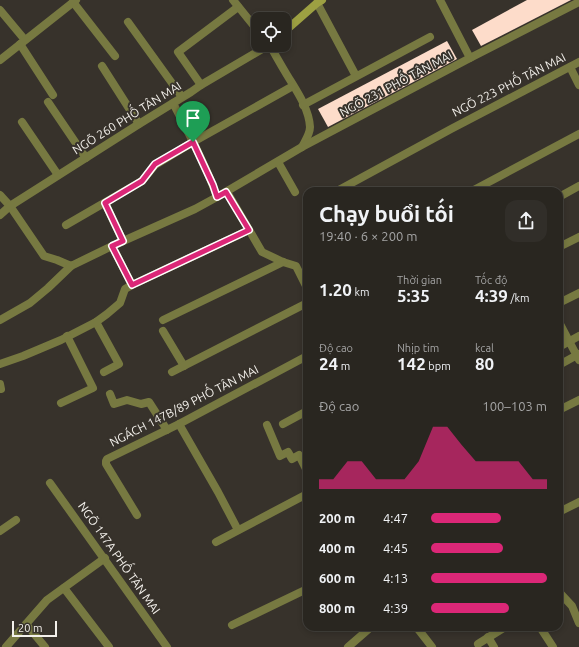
<!DOCTYPE html>
<html lang="vi">
<meta charset="utf-8">
<style>
body{margin:0;font-family:Ubuntu,sans-serif;background:#312e29;color:#f1f3f6;height:100vh;display:flex;flex-direction:column;font-size:15px;white-space:nowrap}
*{box-sizing:border-box;margin:0}
p{font-size:13px;color:#a5a5a5}
.icon{flex:none;width:22px;height:22px;fill:none;stroke:currentColor;stroke-width:2;stroke-linecap:round;stroke-linejoin:round}
.map{position:relative;flex:1;overflow:hidden}
.details{position:absolute;left:303px;top:187px;width:260px;height:444px;display:flex;flex-direction:column;background:#292620;border-radius:12px;box-shadow:0 2px 6px #0003,0 0 0 1px #45433e}
.details>*{flex:none}
.buttons{position:absolute;left:251px;top:12px;display:grid;gap:8px}
.buttons a{display:grid;place-items:center;width:40px;height:40px;border-radius:8px;background:#292620;box-shadow:0 2px 6px #0003,0 0 0 1px #45433e;font-size:20px}
.scale{position:absolute;left:12px;bottom:10px;width:45px;box-sizing:border-box;padding-left:4px;border:2px solid #f3f0eb;border-top:0;font-size:11px;line-height:14px;white-space:nowrap;color:#f3f0eb;-webkit-text-stroke:3px #37322b;paint-order:stroke}
.pin{position:absolute;display:grid;place-items:center;width:34px;height:34px;color:#fff;margin:-41px -17px;border-radius:50% 50% 50% 0;rotate:-45deg;box-shadow:0 0 4px #0007}
.pin .icon{rotate:45deg}
.round{display:grid;place-items:center;flex:none;width:42px;height:42px;border-radius:12px;background:#312e29}
.head{display:flex;align-items:center;justify-content:space-between;height:68px;padding:0 16px}
h1{font-size:22px;font-weight:700;line-height:30px}
.metrics{display:grid;grid-template-columns:repeat(3,1fr);gap:6px;height:68px;padding:4px 16px}
.metrics div{display:grid;align-content:center}
.metrics b{font-size:17px;font-weight:700}
.metrics small{font-size:11px;font-weight:400}
.metrics p{font-size:11px}
.chart{height:112px;padding:8px 16px}
.chart p{display:flex;justify-content:space-between}
.chart svg{width:100%;height:72px;margin-top:4px;fill:#db2777;opacity:.7}
ul{padding:0 16px;list-style:none;font-size:13px}
li{display:grid;grid-template-columns:64px 48px 1fr;align-items:center;height:30px}
li i{height:10px;border-radius:5px;background:#db2777}
.map>svg:first-child{display:block}
.building{fill:#fddcca}
.lines{fill:none;stroke-linecap:round;stroke-linejoin:round}
.lane{stroke:#777941;stroke-width:8}
.street{stroke:#777941;stroke-width:8}
.secondary{stroke:#9da042;stroke-width:8}
.route-casing{stroke:#fff;stroke-width:8}
.route{stroke:#db2777;stroke-width:5}
.labels{text-anchor:middle;stroke-width:4;stroke-linejoin:round;paint-order:stroke}
.street-label{font-size:12px;fill:#f3f0eb;stroke:#37322b}
</style>
<div class="map">
<svg width="579" height="647" viewBox="0 0 579 647">
<rect width="100%" height="100%" fill="#37322b"/>
<!-- building -->
<g class="building">
<path d="M527,0H571L481,46L472,30Z"/>
<path d="M447,41L457,59L328,127L318,109Z"/>
</g>
<g class="lines">
<!-- lane -->
<g class="lane">
<path d="M233,0L258,31"/>
<path d="M440,0L470,58"/>
<path d="M73,2L115,56"/>
<path d="M317,3L356,76"/>
<path d="M0,10L25,40"/>
<path d="M128,22L182,97"/>
<path d="M20,44L53,95"/>
<path d="M270,45C275,55 281,65 287,75C296,90 309,108 310,127C310,134 305,141 302,147"/>
<path d="M0,60L76,0"/>
<path d="M102,66L139,124"/>
<path d="M570,67L579,85"/>
<path d="M201,85L178,52L238,7"/>
<path d="M48,102L86,158"/>
<path d="M173,103C189,134 206,165 217,197"/>
<path d="M303,105L430,37"/>
<path d="M22,122L58,175"/>
<path d="M278,162L295,192"/>
<path d="M472,191L579,134"/>
<path d="M227,192L262,252L283,262L296,266L307,288"/>
<path d="M0,195L10,206L44,256L57,260L71,266L112,246L195,209L217,197L302,147L470,58L579,2"/>
<path d="M559,197L579,186"/>
<path d="M105,203L123,241"/>
<path d="M0,215L10,206L139,124L191,92L201,85L269,45"/>
<path d="M66,225L142,181L155,165L193,142L293,86"/>
<path d="M112,246L132,285"/>
<path d="M559,247L579,237"/>
<path d="M559,303L579,293"/>
<path d="M0,320L30,303L48,288L71,266"/>
<path d="M163,320L283,262"/>
<path d="M96,322L119,364L104,372"/>
<path d="M559,322L579,360"/>
<path d="M163,331L184,366"/>
<path d="M559,347L579,336"/>
<path d="M0,364L23,356L61,340L96,322L107,314L120,303L125,289L132,285L249,230"/>
<path d="M559,365L579,354"/>
<path d="M172,372L307,303"/>
<path d="M0,384L1,389H0"/>
<path d="M110,394L114,404L127,400L141,404L149,402L167,430"/>
<path d="M61,403L93,388L67,336"/>
<path d="M559,410L579,400"/>
<path d="M179,424L218,492L238,530"/>
<path d="M283,424L307,411"/>
<path d="M267,425L280,456L288,452L292,459L299,455L307,471"/>
<path d="M559,512L579,502"/>
<path d="M137,515L106,464V461L107,459L179,424L307,356"/>
<path d="M0,531L16,520"/>
<path d="M216,542L307,494"/>
<path d="M64,588L109,647"/>
<path d="M559,592L572,606L579,623"/>
<path d="M26,624L45,647"/>
<path d="M232,625L307,589"/>
<path d="M422,627L418,629L432,647"/>
<path d="M540,627L553,647"/>
<path d="M488,637L494,647"/>
<path d="M478,644L505,627"/>
<path d="M348,647L371,627"/>
</g>
<!-- street -->
<g class="street">
<path d="M337,191L451,129L579,62"/>
<path d="M50,483L167,647"/>
<path d="M6,647L47,600L105,558"/>
</g>
<!-- secondary -->
<path class="secondary" d="M284,32L317,3L322,0"/>
</g>
<g class="lines">
<!-- route casing -->
<g class="route-casing">
<path id="route" d="M193,142L213,185L217,197L226,192L249,230L132,285L112,246L123,241L105,203L142,181L155,164Z"/>
</g>
<!-- route -->
<use href="#route" class="route"/>
</g>
<g class="labels">
<!-- street labels -->
<g class="street-label">
<text transform="translate(396 84) rotate(-28)" y="4">NGÕ 231 PHỐ TÂN MAI</text>
<text transform="translate(509 85) rotate(-27)" y="4">NGÕ 223 PHỐ TÂN MAI</text>
<text transform="translate(127 118) rotate(-32)" y="4">NGÕ 260 PHỐ TÂN MAI</text>
<text transform="translate(184 406) rotate(-27)" y="4">NGÁCH 147B/89 PHỐ TÂN MAI</text>
<text transform="translate(119 558) rotate(55)" y="4">NGÕ 147A PHỐ TÂN MAI</text>
</g>
</g>
</svg>
<div class="buttons">
<a><svg class="icon" aria-label="locate" viewBox="0 0 24 24"><circle cx="12" cy="12" r="6"/><path d="M12 2v4M12 18v4M2 12h4M18 12h4"/></svg></a>
</div>
<div class="scale">20 m</div>
<div class="pin" style="left:193px;top:142px;background:#1e9e55"><svg class="icon" aria-label="arrive" viewBox="0 0 24 24"><path d="M6 21V4h12l-3 4 3 4H6"/></svg></div>
<section class="details">
<div class="head"><div><h1>Chạy buổi tối</h1><p>19:40 · 6 × 200 m</p></div><a class="round"><svg class="icon" aria-label="share" viewBox="0 0 24 24"><path d="M12 15V3M7 8l5-5 5 5M5 13v7h14v-7"/></svg></a></div>
<div class="metrics">
<div><b>1.20<small> km</small></b></div>
<div><p>Thời gian</p><b>5:35</b></div>
<div><p>Tốc độ</p><b>4:39<small> /km</small></b></div>
</div>
<div class="metrics">
<div><p>Độ cao</p><b>24<small> m</small></b></div>
<div><p>Nhịp tim</p><b>142<small> bpm</small></b></div>
<div><p>kcal</p><b>80</b></div>
</div>
<div class="chart"><p><span>Độ cao</span>100–103 m</p>
<svg viewBox="0 0 160 44" preserveAspectRatio="none"><path d="M0 44V38L10 38L20 27L30 27L40 38L50 38L60 38L70 27L80 6L90 6L100 17L110 27L120 27L130 27L140 27L150 38L160 38V44z"/></svg>
</div>
<ul>
<li><b>200 m</b>4:47<i style="width:60%"></i></li>
<li><b>400 m</b>4:45<i style="width:62%"></i></li>
<li><b>600 m</b>4:13<i style="width:100%"></i></li>
<li><b>800 m</b>4:39<i style="width:67%"></i></li>
</ul>
</section>
</div>
